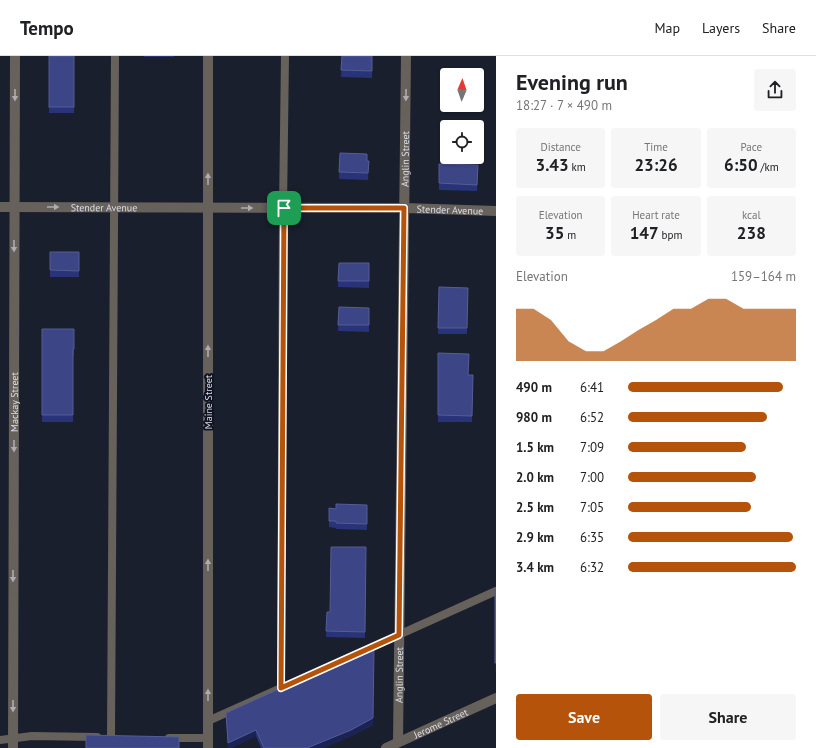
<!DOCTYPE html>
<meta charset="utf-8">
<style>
body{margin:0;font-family:"PT Sans",sans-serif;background:#f6f6f6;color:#202124;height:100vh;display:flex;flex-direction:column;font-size:15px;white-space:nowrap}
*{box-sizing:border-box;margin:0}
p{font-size:13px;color:#757577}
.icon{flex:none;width:22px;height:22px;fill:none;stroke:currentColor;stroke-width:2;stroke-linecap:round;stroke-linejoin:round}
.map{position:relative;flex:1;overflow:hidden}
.details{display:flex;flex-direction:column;background:#fff;width:320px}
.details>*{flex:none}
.needle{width:26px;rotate:2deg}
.fabs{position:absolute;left:440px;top:12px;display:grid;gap:8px}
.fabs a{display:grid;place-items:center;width:44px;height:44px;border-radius:4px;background:#fff;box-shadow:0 1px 3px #0004;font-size:20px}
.pin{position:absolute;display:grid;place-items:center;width:34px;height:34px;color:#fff;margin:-17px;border-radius:8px;box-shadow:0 2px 6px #0006}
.round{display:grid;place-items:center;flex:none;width:42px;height:42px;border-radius:4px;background:#f6f6f6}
.headline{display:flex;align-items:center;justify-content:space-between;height:68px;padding:0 20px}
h1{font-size:22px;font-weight:800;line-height:30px}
.figures{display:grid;grid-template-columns:repeat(3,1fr);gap:6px;height:68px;padding:4px 20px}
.figures div{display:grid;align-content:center;border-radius:4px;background:#f6f6f6;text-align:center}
.figures b{font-size:17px;font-weight:800}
.figures small{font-size:11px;font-weight:400}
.figures p{font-size:11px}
.chart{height:112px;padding:8px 20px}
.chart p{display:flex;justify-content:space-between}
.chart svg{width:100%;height:72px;margin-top:4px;fill:#b45309;opacity:.7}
.action{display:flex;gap:8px;margin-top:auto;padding:8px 20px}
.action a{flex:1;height:46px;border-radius:4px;background:#b45309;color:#fff;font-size:16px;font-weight:800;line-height:46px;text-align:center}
.action a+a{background:#f6f6f6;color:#202124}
ul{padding:0 20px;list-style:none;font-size:13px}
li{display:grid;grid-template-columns:64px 48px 1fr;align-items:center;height:30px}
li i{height:10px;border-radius:5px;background:#b45309}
header{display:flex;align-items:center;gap:24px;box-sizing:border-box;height:56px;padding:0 20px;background:#fff;border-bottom:1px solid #e0e0e0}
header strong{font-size:19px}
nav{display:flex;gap:22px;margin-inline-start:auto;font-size:14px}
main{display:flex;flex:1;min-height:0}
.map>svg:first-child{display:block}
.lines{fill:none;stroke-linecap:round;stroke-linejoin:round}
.lane{stroke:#67615b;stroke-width:8}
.street{stroke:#67615b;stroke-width:10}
.wall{fill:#293378}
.shaded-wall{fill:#1b2355}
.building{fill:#3c4585;stroke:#555d94}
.oneway{fill:#adacb0}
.route-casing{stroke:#fff;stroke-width:8}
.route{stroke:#b45309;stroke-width:5}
.labels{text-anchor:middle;stroke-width:4;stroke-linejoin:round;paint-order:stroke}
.street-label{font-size:10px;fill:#dbdee9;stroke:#111523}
</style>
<header>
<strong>Tempo</strong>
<nav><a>Map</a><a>Layers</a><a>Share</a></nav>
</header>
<main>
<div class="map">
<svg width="496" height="692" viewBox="0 0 496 692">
<rect width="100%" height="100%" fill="#1a1f2d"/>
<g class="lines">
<!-- lane -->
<g class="lane">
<path d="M281,632L283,152L285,0"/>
<path d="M208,665L496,535"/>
<path d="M111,681L115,0"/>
<path d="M169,682H208"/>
<path d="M0,684L32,680L97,681"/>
</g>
<!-- street -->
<g class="street">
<path id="s1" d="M0,151L404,152L496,155"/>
<path id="s2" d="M398,686L406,0"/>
<path id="s3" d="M13,692L15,0"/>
<path d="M208,692V0"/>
<path id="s4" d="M386,692L496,642"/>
</g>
</g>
<!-- wall -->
<g class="wall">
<rect x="49" y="0" width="25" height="57"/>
<rect x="144" y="0" width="30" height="1"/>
<path d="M342,0H372V22L341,21Z"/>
<path d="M340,97L369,105L368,124L339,123Z"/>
<path d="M439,108L478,109L477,135L439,134Z"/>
<rect x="50" y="196" width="29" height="25"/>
<path d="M339,207H369V232L338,231Z"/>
<path d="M439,231L468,232L467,278H438Z"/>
<path d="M339,251L369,252V276L338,275Z"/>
<path d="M42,273H74V300H73V366H42Z"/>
<path d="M438,297L469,319H473L472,366H438Z"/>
<path d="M367,449V474L336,473V472L329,471V452L336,453Z"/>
<path d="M366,491L365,582L326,581L327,556H330Z"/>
<path d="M226,657L373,669L351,680L323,692H261L256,680L231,692H228Z"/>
</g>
<!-- shaded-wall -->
<g class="shaded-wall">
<path d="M374,590L373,669L351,680L323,692H307Z"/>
<path d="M495,607H496V616L495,617Z"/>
<path d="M256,674V680L231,692H228V687Z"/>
</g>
<!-- building -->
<g class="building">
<rect x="49" y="0" width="25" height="51"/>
<path d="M342,0H372V15L341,14Z"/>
<path d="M340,97L367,98V105H369L368,117L339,116Z"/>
<path d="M439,108L478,109L477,129L439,127Z"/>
<path d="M50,196H79V215L50,214Z"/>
<path d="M339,207H369V225H338Z"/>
<path d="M439,231L468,232L467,272H438Z"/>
<path d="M339,251L369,252V269H338Z"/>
<path d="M42,273H74V293H73V359H42Z"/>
<path d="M438,297L469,298L468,319H473L472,360L438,359Z"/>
<path d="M336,448L367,449V468L336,467V465H329V452L336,453Z"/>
<path d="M331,491H366L365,576L326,575L327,556H330Z"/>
<rect x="495" y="532" width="1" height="75"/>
<path d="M374,590L373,662L351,674L307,692H264L256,674L228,687L226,657Z"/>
<path d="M86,679L179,681V692H86Z"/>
</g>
<!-- one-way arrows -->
<defs><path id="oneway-solid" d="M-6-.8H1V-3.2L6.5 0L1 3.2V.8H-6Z"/></defs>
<g class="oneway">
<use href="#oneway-solid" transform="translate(15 39) rotate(90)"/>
<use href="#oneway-solid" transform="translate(406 39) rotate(91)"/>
<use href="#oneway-solid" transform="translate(208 123) rotate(-90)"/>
<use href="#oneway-solid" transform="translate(53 151)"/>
<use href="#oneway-solid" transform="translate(247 152)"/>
<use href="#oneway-solid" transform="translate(14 190) rotate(90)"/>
<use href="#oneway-solid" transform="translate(208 295) rotate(-90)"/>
<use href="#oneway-solid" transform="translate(14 390) rotate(90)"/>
<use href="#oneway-solid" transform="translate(208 509) rotate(-90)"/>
<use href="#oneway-solid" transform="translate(13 520) rotate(90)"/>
<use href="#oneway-solid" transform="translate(208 639) rotate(-90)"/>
<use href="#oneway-solid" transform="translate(13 650) rotate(90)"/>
</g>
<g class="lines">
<!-- route casing -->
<g class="route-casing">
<path id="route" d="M284,152H404L399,579L281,632Z"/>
</g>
<!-- route -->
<use href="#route" class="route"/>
</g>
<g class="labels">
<!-- street labels -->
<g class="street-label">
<text dy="4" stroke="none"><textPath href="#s2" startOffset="583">Anglin Street</textPath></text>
<text dy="4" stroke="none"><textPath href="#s1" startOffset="104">Stender Avenue</textPath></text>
<text dy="4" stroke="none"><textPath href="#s1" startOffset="450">Stender Avenue</textPath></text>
<text dy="4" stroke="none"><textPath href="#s3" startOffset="346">Mackay Street</textPath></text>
<text transform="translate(208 346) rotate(-90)" y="4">Maine Street</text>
<text dy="4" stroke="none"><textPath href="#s2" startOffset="67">Anglin Street</textPath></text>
<text dy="4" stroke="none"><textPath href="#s4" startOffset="60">Jerome Street</textPath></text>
</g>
</g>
</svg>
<div class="fabs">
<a><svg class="needle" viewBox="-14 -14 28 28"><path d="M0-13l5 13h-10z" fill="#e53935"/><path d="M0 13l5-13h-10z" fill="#757577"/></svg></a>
<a><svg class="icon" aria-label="locate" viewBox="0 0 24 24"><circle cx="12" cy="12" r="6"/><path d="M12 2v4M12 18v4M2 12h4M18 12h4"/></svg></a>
</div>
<div class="pin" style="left:284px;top:152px;background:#1e9e55"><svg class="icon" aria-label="arrive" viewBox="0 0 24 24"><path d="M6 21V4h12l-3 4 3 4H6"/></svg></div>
</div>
<section class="details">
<div class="headline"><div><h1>Evening run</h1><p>18:27 · 7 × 490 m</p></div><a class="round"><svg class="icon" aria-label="share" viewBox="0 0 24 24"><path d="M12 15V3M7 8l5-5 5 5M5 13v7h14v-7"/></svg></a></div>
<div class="figures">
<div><p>Distance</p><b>3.43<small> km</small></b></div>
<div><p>Time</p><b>23:26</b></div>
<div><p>Pace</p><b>6:50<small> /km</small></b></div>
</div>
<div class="figures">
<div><p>Elevation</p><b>35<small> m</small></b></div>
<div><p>Heart rate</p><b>147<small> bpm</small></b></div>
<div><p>kcal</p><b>238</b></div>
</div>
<div class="chart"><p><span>Elevation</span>159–164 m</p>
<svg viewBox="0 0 160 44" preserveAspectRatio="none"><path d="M0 44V12L10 12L20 19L30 32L40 38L50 38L60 32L70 25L80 19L90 12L100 12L110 6L120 6L130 12L140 12L150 12L160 12V44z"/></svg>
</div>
<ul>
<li><b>490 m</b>6:41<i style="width:92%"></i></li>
<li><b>980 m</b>6:52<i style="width:83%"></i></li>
<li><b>1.5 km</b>7:09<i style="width:70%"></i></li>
<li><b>2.0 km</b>7:00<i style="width:76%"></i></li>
<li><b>2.5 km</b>7:05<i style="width:73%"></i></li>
<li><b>2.9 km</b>6:35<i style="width:98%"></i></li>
<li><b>3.4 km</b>6:32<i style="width:100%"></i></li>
</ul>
<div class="action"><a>Save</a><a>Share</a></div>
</section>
</main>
